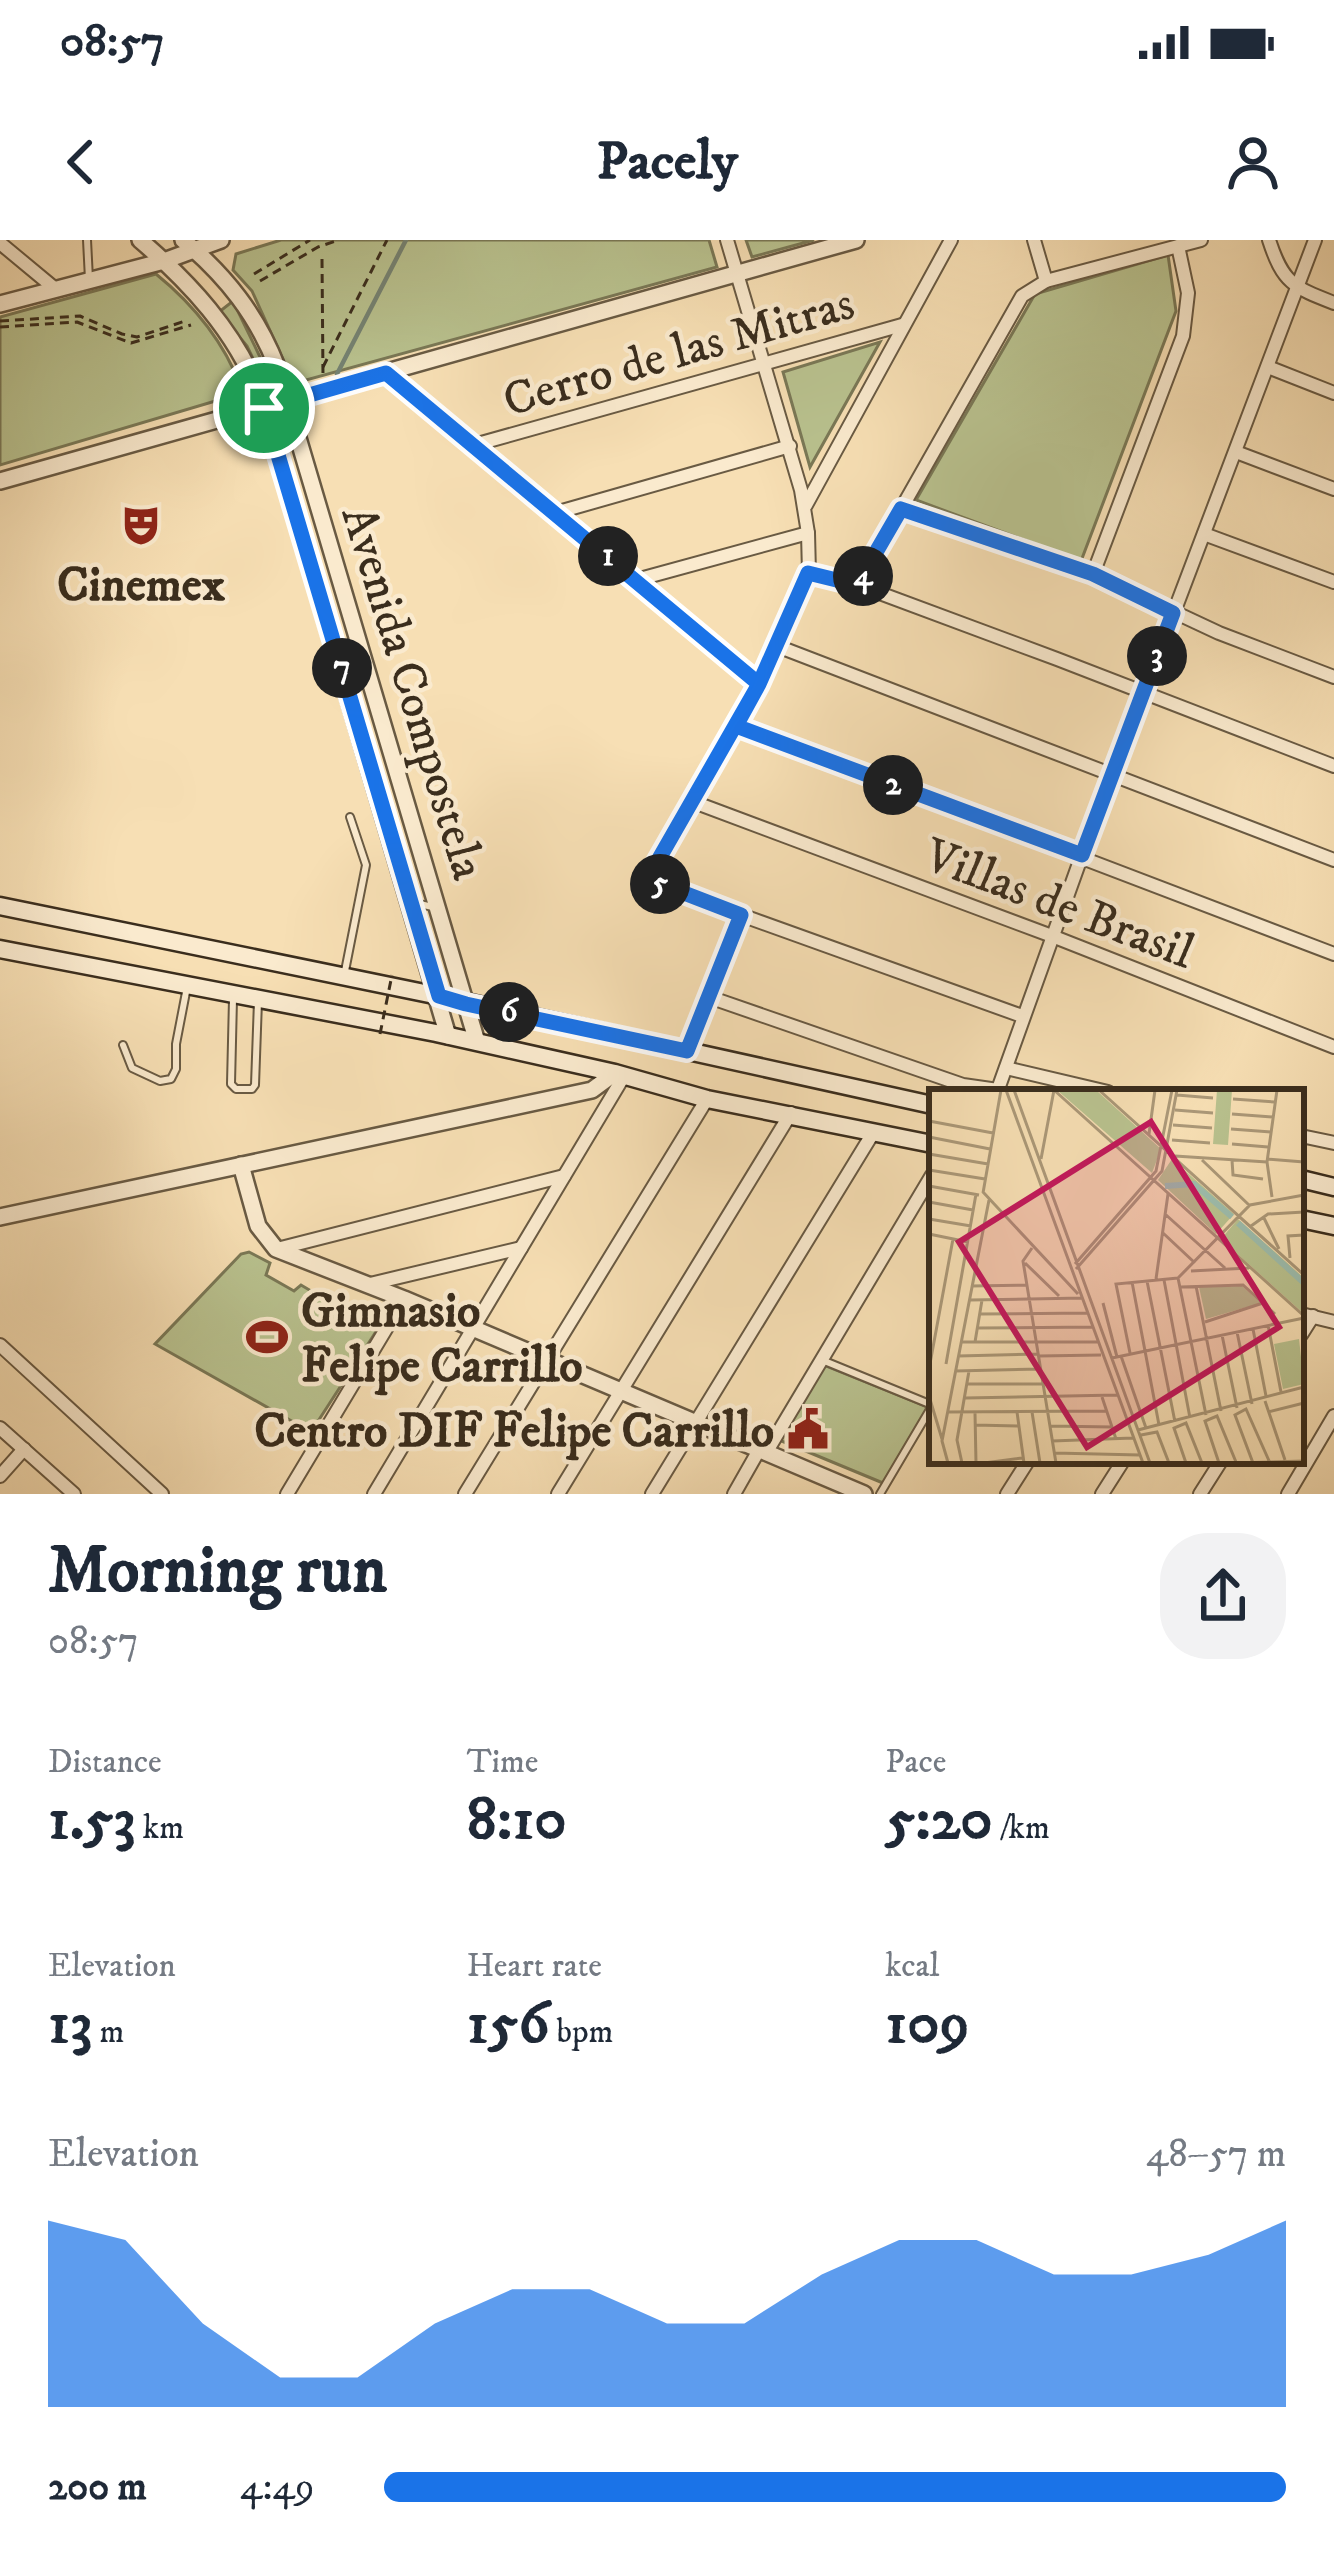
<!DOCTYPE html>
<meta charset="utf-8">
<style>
body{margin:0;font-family:"IM FELL DW Pica",serif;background:#f2f2f3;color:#1f2937;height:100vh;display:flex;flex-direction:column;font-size:45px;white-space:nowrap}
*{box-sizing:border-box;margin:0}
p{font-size:39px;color:#747a83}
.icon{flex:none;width:66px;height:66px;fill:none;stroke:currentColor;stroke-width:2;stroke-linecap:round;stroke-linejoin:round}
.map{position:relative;height:1254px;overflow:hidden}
.sheet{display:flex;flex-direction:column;background:#fff;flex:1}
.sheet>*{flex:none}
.pin{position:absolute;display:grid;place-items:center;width:102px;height:102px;color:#fff;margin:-51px;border:6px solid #fff;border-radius:50%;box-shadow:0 3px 12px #0007}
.km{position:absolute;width:60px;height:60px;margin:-30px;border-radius:50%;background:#222;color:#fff;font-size:33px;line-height:60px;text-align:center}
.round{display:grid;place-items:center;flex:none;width:126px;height:126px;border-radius:48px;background:#f2f2f3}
.headline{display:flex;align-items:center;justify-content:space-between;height:204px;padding:0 48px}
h1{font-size:66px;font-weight:700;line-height:90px}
.stats{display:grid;grid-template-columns:repeat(3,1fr);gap:18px;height:204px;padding:12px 48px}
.stats div{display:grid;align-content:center}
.stats b{font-size:60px;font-weight:700}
.stats small{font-size:33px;font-weight:400}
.stats p{font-size:33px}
.chart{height:336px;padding:24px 48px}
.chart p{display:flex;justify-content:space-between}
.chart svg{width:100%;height:216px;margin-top:12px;fill:#1a73e8;opacity:.7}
ul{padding:0 48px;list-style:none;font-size:39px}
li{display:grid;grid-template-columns:192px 144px 1fr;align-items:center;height:90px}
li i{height:30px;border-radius:15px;background:#1a73e8}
.status{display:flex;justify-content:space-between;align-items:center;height:84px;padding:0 60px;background:#fff;direction:ltr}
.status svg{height:33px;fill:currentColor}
header{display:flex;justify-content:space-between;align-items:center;height:156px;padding:0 48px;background:#fff;font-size:54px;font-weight:700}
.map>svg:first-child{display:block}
.green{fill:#b9c28f;stroke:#7a7856;stroke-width:3}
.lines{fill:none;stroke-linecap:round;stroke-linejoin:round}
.stream{stroke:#758373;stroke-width:4.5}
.service-casing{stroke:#695a43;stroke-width:10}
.minor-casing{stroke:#695a43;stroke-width:16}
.tertiary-casing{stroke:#695a43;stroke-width:20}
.secondary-casing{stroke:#3a2d1d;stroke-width:21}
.path{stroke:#3a2d1d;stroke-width:3;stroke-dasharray:9 6;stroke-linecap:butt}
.service{stroke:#faeace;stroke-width:6}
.minor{stroke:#faeace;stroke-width:12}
.tertiary{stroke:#faeace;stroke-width:15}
.secondary{stroke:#faeace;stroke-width:16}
.path-bridge{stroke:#3a2d1d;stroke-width:3;stroke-dasharray:9 6;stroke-linecap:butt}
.route-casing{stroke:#fff;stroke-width:24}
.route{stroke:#1a73e8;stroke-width:15}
.labels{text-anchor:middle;stroke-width:9;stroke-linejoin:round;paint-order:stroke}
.street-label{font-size:48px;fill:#3a2d1d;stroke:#faeace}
.poi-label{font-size:48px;font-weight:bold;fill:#3a2d1d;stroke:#faeace}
.inset-river{fill:none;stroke:#9dbdad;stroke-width:6}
.inset-road{fill:none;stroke:#ab9878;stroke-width:3}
.view{fill:#c2185b;fill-opacity:0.15;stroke:#c2185b;stroke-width:6}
.inset-edge{fill:none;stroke:#3a2d1d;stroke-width:6}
</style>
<div class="status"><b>08:57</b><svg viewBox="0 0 49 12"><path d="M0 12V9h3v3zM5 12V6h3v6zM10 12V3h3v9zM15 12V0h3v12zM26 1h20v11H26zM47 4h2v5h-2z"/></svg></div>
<header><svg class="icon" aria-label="back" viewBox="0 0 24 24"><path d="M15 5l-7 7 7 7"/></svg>Pacely<svg class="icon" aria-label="person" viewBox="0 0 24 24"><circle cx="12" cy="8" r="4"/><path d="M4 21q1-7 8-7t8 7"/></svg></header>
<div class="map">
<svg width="1334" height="1254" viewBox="0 0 1334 1254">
<rect width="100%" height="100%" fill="#f7dfb4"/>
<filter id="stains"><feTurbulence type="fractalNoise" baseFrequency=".00167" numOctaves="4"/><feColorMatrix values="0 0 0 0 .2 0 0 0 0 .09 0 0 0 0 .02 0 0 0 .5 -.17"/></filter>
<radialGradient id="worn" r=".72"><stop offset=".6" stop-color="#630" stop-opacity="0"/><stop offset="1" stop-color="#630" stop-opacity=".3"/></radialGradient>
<!-- green -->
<g class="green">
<path d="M281,0H709L717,27L299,142L292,139L252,51L233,30L236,14Z"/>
<path d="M746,0H814L752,17Z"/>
<path d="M1168,15L1176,71L1081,321L916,260L1035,54Z"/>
<path d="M156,34C193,64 224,102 241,147L239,154L0,225V77Z"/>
<path d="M233,61L275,148L268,150L247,106L219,72Z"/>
<path d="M880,102L810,227L783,132Z"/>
<path d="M249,1012L270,1023L266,1035L294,1051L301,1045L377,1090L311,1192L155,1104L241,1014Z"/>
<path d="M824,1125L928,1167L883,1243L779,1200Z"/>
</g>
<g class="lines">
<!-- stream -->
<path class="stream" d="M337,134L406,0"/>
<!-- service casing -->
<g class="service-casing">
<g id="service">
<path d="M87,0L89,39"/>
<path d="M411,662L437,668"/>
<path d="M345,731L366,625L350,577"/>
<path d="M233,759L231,844L236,849H252L255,845L258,761"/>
<path d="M123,805L132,828L160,841L171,839L176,829V804L187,747"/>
<path d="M822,1120L932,1165"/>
<path d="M880,1254L932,1166"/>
</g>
</g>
<!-- minor casing -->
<g class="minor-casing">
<g id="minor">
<path d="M727,0L801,250L808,293L809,333L759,444L655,624V640L741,675L1022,776"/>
<path d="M1034,0L1046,41"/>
<path d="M1269,0C1283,43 1293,47 1334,63"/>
<path d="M0,3L53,47"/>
<path d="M1268,127L1334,153"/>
<path d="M386,133L759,444"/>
<path d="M474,205L902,85"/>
<path d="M1236,212L1334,249"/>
<path d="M806,265L951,0"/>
<path d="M901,269L1093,334L1219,393L1334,437"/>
<path d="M555,273L790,206"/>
<path d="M1204,294L1334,342"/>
<path d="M809,333L858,345L1057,419L1334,526"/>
<path d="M1093,334L1183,96L1188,53L1178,6"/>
<path d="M636,340L808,293"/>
<path d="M858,345L1022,56L1046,41L1201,0"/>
<path d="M777,406L1334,620"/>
<path d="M736,486L1334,714"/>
<path d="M691,561L1052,696L1334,807"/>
<path d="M709,757L963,845L998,850"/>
<path d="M687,811L741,675"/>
<path d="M1006,828L1108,852"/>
<path d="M997,852L1082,615L1315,0"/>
<path d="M1301,896L1334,903"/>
<path d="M277,1009L564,936"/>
<path d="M370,1044L521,1008"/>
<path d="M1301,1074L1334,1082"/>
<path d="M1301,1095L1313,1076"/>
<path d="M0,1105L162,1254"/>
<path d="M0,1188L74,1254"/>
<path d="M766,1213L932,935"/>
<path d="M0,1236L24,1209"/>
<path d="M287,1254L404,1059"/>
<path d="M374,1254L624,836"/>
<path d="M465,1254L707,859"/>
<path d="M558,1254L791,873"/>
<path d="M652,1254L873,893"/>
<path d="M734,1254L759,1210"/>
<path d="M1007,1254L1028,1221"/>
<path d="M1102,1254L1123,1221"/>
<path d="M1200,1254L1221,1221"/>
<path d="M1288,1254L1334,1176"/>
</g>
</g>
<!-- tertiary casing -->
<g class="tertiary-casing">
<g id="tertiary">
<path d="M140,0C189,42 235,91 259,153L448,796"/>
<path d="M183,0C226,36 257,75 277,127L477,802"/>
<path d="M0,64L164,21L221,0"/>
<path d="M0,241L856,0"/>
<path d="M241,925L258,986L276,1009L404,1059L864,1254"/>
<path d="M0,977L592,850L615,833"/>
</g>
</g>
<!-- secondary casing -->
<g class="secondary-casing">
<g id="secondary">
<path d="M0,666L439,756L932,865"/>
<path d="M0,709L436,793L615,833L707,859L932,904"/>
<path d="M1301,939L1334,947"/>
<path d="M1301,979L1334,986"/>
</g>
</g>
<!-- path -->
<g class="path">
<path d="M322,19L323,137"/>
<path d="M254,34L310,0"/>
<path d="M260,41L318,7L339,0"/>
<path d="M0,81L80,76L122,94L137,97L188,80"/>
<path d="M0,87L77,82L131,103L191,85"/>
<path d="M323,127L387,0"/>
</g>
<!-- service -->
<use href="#service" class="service"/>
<!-- minor -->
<use href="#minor" class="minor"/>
<!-- tertiary -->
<use href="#tertiary" class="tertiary"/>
<!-- secondary -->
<use href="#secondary" class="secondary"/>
<!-- path-bridge -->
<path class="path-bridge" d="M380,794L392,735"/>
</g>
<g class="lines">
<!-- route casing -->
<g class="route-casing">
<path id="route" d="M264,168L386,133L759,444L736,486L1082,615L1173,373L1093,334L901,269L857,345L808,333L759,444L656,624L654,636L658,643L741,675L687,811L466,764L439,756L264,168"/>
</g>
<!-- route -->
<use href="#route" class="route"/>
</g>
<!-- icons -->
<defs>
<g id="theatre-bare" transform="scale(3.24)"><path d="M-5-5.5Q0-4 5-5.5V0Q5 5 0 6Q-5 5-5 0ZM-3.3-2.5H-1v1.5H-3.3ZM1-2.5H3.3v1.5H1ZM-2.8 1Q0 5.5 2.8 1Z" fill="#8f2418" stroke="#faeace" stroke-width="2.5" paint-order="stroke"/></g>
<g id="stadium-bare" transform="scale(3.24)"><path d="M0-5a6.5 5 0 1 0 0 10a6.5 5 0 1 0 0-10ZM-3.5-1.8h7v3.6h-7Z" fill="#8f2418" stroke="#faeace" stroke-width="2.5" paint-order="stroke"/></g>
<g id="civic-bare" transform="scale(3.24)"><path d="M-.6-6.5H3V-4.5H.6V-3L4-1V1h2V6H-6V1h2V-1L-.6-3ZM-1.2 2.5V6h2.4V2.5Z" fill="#8f2418" stroke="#faeace" stroke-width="2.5" paint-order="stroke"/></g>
</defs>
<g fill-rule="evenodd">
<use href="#theatre-bare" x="141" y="285"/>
<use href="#stadium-bare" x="267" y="1097"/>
<use href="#civic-bare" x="808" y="1189"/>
</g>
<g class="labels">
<!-- street labels -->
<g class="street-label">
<text transform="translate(678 110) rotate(-16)" y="17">Cerro de las Mitras</text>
<text transform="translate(415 452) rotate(73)" y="17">Avenida Compostela</text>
<text transform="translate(1060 662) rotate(21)" y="17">Villas de Brasil</text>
</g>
<!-- poi labels -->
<g class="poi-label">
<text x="141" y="360">Cinemex</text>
<text x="301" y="1086" text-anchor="start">Gimnasio<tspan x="301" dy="55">Felipe Carrillo</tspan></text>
<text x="774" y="1206" text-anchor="end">Centro DIF Felipe Carrillo</text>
</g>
</g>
<!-- overview -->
<g transform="translate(929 849)">
<rect width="375" height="375" fill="#f7dfb4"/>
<path d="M128,1H167L232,60L223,84ZM288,1H303L299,56L284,55ZM243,70L305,125L287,145L229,91ZM309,130L375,189V225L292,150ZM313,197L332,214L277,230L270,198ZM370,250L375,295L354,300L345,255Z" fill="#b9c28f"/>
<path class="inset-river" d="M236,97L265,95L303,128M309,134L375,194"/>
<path class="inset-road" d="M77,1L214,374M85,1L221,374M125,1L375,227M170,1L375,186M248,6L284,9M304,10L346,13M246,21L284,24M303,25L344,28M0,32L64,44M244,36L283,39M302,40L342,43M220,45L226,1M0,48L61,60M243,51L281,54M303,55L339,58M0,65L59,75M246,67L338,73M112,70L125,1M338,70L375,73M273,71L320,116M303,71L304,86L334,90M0,81L56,90M0,97L50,106M54,103L149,205M54,104L72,1M343,108L338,73L348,1M0,113L44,121M236,125L296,179M334,127L350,160M0,130L42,137M322,137L339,125L375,123M234,144L266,174M0,145L39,153M103,159L94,172L127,374M361,169L359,147L375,146M96,174L130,207M146,175L227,82L243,1M147,180L233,82L248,1M262,182L320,179M249,189L321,116L375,106M249,189L277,326M227,190L239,105M235,191L261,329M218,192L246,333M203,193L230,336M42,197L99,196M267,197L292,322M252,198L314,196L346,225M41,211L154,209M174,214L188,268M51,225L158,224M276,233L334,214M339,236L352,303M48,239L164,238M324,240L337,307M308,243L323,315M293,246L308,319M32,253H169M46,253L53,211M201,264L187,195L249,189M29,267L109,265M110,267L172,266M192,267L217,339M183,269L375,229M17,275L47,105M0,280L24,150M26,282L112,280M38,295H113M0,307L13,350M173,308L187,350M36,309L188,306M336,312L356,371M19,323L177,322M88,323L95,374M103,323L111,374M339,323L375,314M46,324L47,374M45,336L89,337M121,337L183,338M209,341L375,298M212,346L228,343L240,374M123,352L204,349M125,364L211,366M19,374L13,352L60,111M33,374L28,351L40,282M55,374L93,369M257,374L245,339L257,334L273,374M290,374L276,332L288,327L307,373M303,374L375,372M324,374L306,326L317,320L341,374"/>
<path class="view" d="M222,33L350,238L158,358L30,153Z"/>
<rect width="375" height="375" class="inset-edge"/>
</g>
<rect width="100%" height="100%" filter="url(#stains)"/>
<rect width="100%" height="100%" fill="url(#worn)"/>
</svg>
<div class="pin" style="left:264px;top:168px;background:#1e9e55"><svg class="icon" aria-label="arrive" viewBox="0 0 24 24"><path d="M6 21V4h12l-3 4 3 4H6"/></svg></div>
<b class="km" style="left:608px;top:316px">1</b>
<b class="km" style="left:893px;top:545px">2</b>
<b class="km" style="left:1157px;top:416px">3</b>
<b class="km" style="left:863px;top:336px">4</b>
<b class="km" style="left:660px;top:644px">5</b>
<b class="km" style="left:509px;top:772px">6</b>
<b class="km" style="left:342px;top:428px">7</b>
</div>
<section class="sheet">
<div class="headline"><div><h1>Morning run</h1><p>08:57</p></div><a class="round"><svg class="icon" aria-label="share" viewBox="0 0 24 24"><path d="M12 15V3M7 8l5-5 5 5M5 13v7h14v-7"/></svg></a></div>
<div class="stats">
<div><p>Distance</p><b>1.53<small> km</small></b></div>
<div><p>Time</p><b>8:10</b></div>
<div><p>Pace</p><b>5:20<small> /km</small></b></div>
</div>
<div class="stats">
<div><p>Elevation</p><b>13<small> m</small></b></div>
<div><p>Heart rate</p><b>156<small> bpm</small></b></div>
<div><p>kcal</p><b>109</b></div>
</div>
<div class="chart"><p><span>Elevation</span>48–57 m</p>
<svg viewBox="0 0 160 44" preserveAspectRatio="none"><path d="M0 44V6L10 10L20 27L30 38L40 38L50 27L60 20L70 20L80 27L90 27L100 17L110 10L120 10L130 17L140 17L150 13L160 6V44z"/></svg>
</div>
<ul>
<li><b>200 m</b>4:49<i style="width:100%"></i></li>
</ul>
</section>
